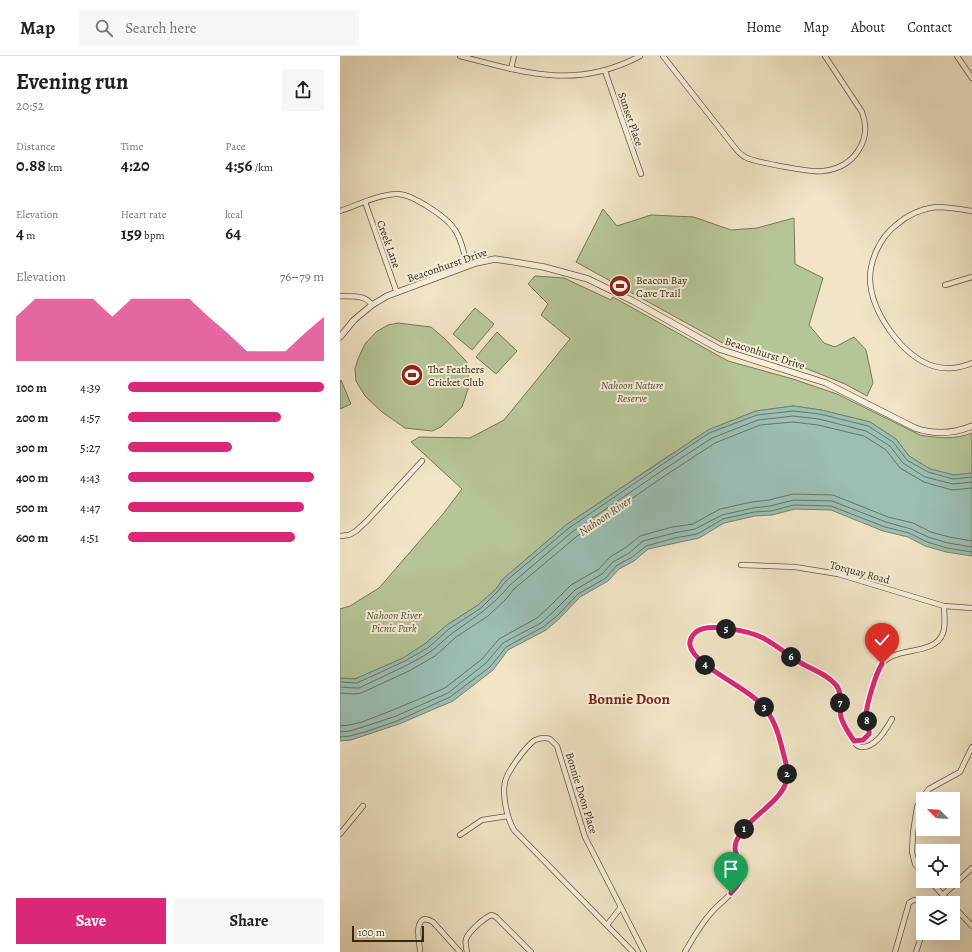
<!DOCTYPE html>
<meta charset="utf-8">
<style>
body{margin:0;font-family:Alegreya,serif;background:#f6f6f6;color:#202124;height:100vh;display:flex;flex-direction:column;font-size:15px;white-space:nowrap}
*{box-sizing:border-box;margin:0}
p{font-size:13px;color:#757577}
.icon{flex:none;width:22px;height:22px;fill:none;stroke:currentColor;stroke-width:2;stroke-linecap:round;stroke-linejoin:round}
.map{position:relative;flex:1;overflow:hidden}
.panel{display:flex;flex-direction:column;background:#fff;width:340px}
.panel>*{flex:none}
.needle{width:26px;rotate:294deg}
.fabs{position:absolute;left:576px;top:736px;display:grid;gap:8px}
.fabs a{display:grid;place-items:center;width:44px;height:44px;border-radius:0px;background:#fff;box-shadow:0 4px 16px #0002;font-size:20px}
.scale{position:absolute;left:12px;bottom:10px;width:72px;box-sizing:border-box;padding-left:4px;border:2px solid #382917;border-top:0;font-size:11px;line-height:14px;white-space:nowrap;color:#382917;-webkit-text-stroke:3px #f6eeda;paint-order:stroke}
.pin{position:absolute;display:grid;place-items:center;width:34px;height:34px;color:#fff;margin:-41px -17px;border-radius:50% 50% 50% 0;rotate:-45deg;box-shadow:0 0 4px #0007}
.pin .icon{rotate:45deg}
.km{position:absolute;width:20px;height:20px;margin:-10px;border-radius:50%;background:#222;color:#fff;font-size:11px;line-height:20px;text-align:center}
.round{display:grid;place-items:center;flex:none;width:42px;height:42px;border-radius:0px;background:#f6f6f6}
.head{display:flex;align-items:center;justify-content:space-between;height:68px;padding:0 16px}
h1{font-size:22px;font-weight:700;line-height:30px}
.figures{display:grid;grid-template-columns:repeat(3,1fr);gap:6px;height:68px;padding:4px 16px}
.figures div{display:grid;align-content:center}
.figures b{font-size:17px;font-weight:700}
.figures small{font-size:11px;font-weight:400}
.figures p{font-size:11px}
.chart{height:112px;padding:8px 16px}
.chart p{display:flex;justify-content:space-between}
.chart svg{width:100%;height:72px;margin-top:4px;fill:#db2777;opacity:.7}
.cta{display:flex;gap:8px;margin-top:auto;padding:8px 16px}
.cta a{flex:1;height:46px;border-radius:0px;background:#db2777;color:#fff;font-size:16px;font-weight:700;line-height:46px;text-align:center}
.cta a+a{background:#f6f6f6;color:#202124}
ul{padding:0 16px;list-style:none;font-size:13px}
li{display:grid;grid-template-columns:64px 48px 1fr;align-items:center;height:30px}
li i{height:10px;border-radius:5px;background:#db2777}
header{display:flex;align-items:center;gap:24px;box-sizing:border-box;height:56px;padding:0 20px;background:#fff;border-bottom:1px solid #e0e0e0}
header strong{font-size:19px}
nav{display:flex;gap:22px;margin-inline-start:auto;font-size:14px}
.search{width:280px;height:36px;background:#f6f6f6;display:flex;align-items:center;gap:10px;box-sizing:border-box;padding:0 14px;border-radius:0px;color:#757577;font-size:15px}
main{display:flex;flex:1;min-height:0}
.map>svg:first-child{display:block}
.green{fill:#b6c598;stroke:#777758}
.water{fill:#9bbfb3;stroke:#738375}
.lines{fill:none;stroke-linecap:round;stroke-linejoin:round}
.shore{stroke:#6a7465;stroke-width:1}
.minor-casing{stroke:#665843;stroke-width:6}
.tertiary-casing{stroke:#665843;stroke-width:7}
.minor{stroke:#f6eeda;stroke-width:4.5}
.tertiary{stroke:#f6eeda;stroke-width:5.5}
.route-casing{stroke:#fff;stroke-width:8}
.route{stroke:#db2777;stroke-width:5}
.labels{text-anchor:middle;stroke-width:4;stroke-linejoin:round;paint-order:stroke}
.street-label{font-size:11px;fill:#382917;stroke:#f6eeda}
.poi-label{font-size:11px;fill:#382917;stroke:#f6eeda;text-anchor:start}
.park-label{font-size:11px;font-style:italic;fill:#585037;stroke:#f6eeda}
.water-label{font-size:12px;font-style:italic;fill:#514e3e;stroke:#f6eeda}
.district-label{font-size:15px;font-weight:bold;fill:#7a1f14;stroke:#f6eeda}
</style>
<header>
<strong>Map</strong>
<div class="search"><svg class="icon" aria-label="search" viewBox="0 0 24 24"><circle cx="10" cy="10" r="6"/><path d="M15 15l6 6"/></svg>Search here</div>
<nav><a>Home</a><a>Map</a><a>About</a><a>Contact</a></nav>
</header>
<main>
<section class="panel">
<div class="head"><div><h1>Evening run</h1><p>20:52</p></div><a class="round"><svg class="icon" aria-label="share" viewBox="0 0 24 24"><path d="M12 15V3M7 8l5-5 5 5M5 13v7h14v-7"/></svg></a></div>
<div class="figures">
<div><p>Distance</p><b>0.88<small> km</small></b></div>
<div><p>Time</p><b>4:20</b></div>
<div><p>Pace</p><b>4:56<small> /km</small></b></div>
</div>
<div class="figures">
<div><p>Elevation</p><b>4<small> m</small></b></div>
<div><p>Heart rate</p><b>159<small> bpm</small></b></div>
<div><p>kcal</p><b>64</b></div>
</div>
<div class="chart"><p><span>Elevation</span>76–79 m</p>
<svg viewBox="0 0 160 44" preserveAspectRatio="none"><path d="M0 44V17L10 6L20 6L30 6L40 6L50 17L60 6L70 6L80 6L90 6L100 17L110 27L120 38L130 38L140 38L150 27L160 17V44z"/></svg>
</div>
<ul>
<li><b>100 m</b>4:39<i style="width:100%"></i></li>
<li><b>200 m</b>4:57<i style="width:78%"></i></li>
<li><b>300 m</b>5:27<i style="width:53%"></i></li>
<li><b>400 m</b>4:43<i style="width:95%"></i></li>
<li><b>500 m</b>4:47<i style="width:90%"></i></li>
<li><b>600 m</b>4:51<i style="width:85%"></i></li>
</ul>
<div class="cta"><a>Save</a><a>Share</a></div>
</section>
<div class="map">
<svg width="632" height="896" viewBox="0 0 632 896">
<rect width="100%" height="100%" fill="#f1e5c6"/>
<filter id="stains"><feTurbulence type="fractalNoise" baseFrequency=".005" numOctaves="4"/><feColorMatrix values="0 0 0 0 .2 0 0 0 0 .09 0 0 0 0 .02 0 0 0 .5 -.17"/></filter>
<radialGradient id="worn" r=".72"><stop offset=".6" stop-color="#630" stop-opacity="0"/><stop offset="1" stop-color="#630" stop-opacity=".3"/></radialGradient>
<!-- green -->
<g class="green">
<path d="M263,153L277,170L311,159L354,161L391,174L417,172L454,162L455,208L483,222L469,269L484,287L495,291L514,281L526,294L533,327L527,340L505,328L465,312L388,290L236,206Z"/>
<path d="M195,220L224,222L271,244L273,241L388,305L453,323L497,338L580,379C597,382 615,384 632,377V417L614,419L590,413L569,400L556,383L530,366L481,354L453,350L416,355L368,374L318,407L226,469L163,523L156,533L138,549L107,569L86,587L63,602L15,623L0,622V553L10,550L39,532L103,458L122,433L71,386L79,381L130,382L164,364L230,283L201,259L208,248L188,228Z"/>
<path d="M135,252L154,268L132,294L113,278Z"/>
<path d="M58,267L91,271L105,283L127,306L129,330L122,351L101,371L92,375L65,372L42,356L25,340L16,325L15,313L18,303L25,288L36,276L48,269Z"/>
<path d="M157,276L177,295L156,318L136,301Z"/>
<path d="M1,324L11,348L0,353V325Z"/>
</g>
<!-- water -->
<path class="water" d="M453,350L481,354L530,366L556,383L569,400L590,413L614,419L632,417V500L606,496L585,490L568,481L543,475L491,454L455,453L432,459L415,460L384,467L359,482L308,493L294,505L279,513L268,525L240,541L219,563L206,574L168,594L153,614L113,645L59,668L11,684L0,685V622L15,623L63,602L86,587L107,569L138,549L156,533L163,523L226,469L368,374L416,355Z"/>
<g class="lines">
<!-- shore -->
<g class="shore">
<path d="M0,626L17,627L65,605L89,591L109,573L141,552L158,535L166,525L229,472L320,410L369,377L417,359L453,355L480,358L528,370L553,386L567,404L588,416L613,423L632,421"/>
<path d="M0,631L14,632H19C43,620 68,610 90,596C99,590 105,582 114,576C136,560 152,551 170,529L232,476L323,414L372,382L418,364L453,360L479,363L526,375L550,390L563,407L585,421L613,428L632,426"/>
<path d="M0,637L15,638L21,637L69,615L95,600L116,581L148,560L166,543L174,533L236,481L326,419L375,387L420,369L453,366L478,369L524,380L546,394L560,412L584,426L612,434L632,432"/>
<path d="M0,670L9,669L22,666L53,654L105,632L142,603L159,583L197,562L209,551L231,529L259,513L270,501L285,492L300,480L332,471L353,468L380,453L412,446L429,444L453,438L493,439L548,461L573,467L591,476L609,481L632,485"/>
<path d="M0,676L10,675L23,671L56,660L108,637L146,607L163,587L201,567L213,556L235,534L262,518L273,506L289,497L303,485L334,477L355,473L382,459L413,452L430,450L454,444L492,445L546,466L571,473L588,481L608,487L632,491"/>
<path d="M0,681L10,680L25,676L57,665L110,641L150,611L166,591L203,571L217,560L238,538L266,522L276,510L292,501L306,490L335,482L357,478L383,463L414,456L431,455L454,449L491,450L545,471L569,477L587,486L607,492L632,496"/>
</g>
<!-- minor casing -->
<g class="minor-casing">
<g id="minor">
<path d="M120,0C186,17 236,34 300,0"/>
<path d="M323,0L392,88C396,93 399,98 405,101C414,106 472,117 483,115C513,112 533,85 522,56L485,0"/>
<path d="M617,0L632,22"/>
<path d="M171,13L174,0"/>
<path d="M265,15L301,118"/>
<path d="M25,146L57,237"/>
<path d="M0,155C18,149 37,139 56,138C71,137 107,161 115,174C119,180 122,189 124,197"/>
<path d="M632,155C620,153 608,151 596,151C580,153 566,160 555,170C540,182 530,204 530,223C531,256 562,300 593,310C606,314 620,312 632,307"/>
<path d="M605,229L632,221"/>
<path d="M0,240C11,241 25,238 32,249"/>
<path d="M0,480L9,479L16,475L27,465L82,405"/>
<path d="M401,509L455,511L498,518L604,550L632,552"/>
<path d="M514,685C516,689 517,690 521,691C536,692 546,673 552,663"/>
<path d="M0,778L23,750"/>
<path d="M120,779L142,764L168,760"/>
<path d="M583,818L575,808L572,796L573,777L577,751L581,743L589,733L620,716L632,691"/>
<path d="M590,825L610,847"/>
<path d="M603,839L632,812"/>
<path d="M613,850L632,870"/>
<path d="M267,869L281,851"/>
<path d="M80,896C80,886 74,868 84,863L89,864L93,866L120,896"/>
<path d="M127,896C126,892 125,887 126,883C129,875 145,861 152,859L156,861L191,896"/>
<path d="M293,896L174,774C167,762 162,740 165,726C167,716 186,690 195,684C200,682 205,681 210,683L217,690L245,781L304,896"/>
<path d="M345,896C353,882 360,869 371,857C379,847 395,837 401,825C408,810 388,798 398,781C407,764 432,750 443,733C454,716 438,669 426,654C419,644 409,636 398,630C386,622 350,605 350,588C349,561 404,575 418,580C434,586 446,598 460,607C472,614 488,618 497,630C503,638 499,651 501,660C503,670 509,677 514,685C520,685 525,684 528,679C531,672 525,665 526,658C528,646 535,622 540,611C552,588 594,602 603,577C606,569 604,558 604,550"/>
<path d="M555,896L569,847C575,842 586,842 591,847"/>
<path d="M576,896L583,875"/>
</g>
</g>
<!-- tertiary casing -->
<g class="tertiary-casing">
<path id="tertiary" d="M0,281L14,264L32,249L47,240L136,207L155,203L168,205L204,211L248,223L293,245L379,293L486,327L575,372C595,379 613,378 632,370"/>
</g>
<!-- minor -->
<use href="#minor" class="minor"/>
<!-- tertiary -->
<use href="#tertiary" class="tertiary"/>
</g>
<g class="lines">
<!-- route casing -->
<g class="route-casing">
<path id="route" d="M391,837C419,809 384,803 399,780C409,762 437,748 445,729C450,719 446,707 443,696C439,679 434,661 421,648C406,631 353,609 350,589C349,585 352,579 356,576C368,566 409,575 423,582C436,589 448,599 461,607C473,614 487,618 496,629C503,637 499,651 501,661C504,671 509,677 514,685L523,684L529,678C530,671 526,666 526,659C527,647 536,617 542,608"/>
</g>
<!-- route -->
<use href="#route" class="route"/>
</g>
<!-- icons -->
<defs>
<g id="stadium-disc" transform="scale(1.15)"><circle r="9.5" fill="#8f2418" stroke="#f6eeda"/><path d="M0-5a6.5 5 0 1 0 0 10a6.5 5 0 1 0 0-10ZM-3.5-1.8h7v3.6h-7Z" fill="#fff"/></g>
</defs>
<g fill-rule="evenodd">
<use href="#stadium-disc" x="280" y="230"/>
<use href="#stadium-disc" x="72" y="319"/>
</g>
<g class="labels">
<!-- street labels -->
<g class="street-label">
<text transform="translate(291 63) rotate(71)" y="4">Sunset Place</text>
<text transform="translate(49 188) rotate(70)" y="4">Creek Lane</text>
<text transform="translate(107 209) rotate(-19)" y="4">Beaconhurst Drive</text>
<text transform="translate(425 297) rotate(18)" y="4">Beaconhurst Drive</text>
<text transform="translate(520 516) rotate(15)" y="4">Torquay Road</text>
<text transform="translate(242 737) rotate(73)" y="4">Bonnie Doon Place</text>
</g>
<!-- poi labels -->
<g class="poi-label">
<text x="296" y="228">Beacon Bay<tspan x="296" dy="13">Cave Trail</tspan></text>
<text x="88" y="317">The Feathers<tspan x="88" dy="13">Cricket Club</tspan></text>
</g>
<!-- park labels -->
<g class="park-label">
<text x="292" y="333">Nahoon Nature<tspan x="292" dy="13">Reserve</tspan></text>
<text x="54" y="563">Nahoon River<tspan x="54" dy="13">Picnic Park</tspan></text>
</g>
<!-- water labels -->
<g class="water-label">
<text transform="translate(265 460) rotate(-34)" y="4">Nahoon River</text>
</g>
<!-- district labels -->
<g class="district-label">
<text x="289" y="648">Bonnie Doon</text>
</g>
</g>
<rect width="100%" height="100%" filter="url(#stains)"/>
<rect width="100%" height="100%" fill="url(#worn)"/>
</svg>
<div class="fabs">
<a><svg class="needle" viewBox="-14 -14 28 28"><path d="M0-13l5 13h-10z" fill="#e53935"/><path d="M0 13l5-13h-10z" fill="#757577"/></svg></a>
<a><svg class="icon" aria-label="locate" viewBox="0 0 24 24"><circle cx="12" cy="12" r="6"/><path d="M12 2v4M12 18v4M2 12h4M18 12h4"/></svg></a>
<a><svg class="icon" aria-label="layers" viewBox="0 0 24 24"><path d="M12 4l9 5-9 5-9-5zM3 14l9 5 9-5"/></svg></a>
</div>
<div class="scale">100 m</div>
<div class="pin" style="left:391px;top:837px;background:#1e9e55"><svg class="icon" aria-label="arrive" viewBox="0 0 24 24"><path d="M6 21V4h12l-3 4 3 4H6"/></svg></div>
<div class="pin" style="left:542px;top:608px;background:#d93025"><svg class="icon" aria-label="check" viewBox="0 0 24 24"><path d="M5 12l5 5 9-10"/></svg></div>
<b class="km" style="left:404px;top:773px">1</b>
<b class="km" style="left:447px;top:718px">2</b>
<b class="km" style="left:424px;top:651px">3</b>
<b class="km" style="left:365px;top:609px">4</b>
<b class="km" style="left:386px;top:573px">5</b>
<b class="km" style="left:451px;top:601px">6</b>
<b class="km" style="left:500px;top:647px">7</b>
<b class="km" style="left:527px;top:665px">8</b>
</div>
</main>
